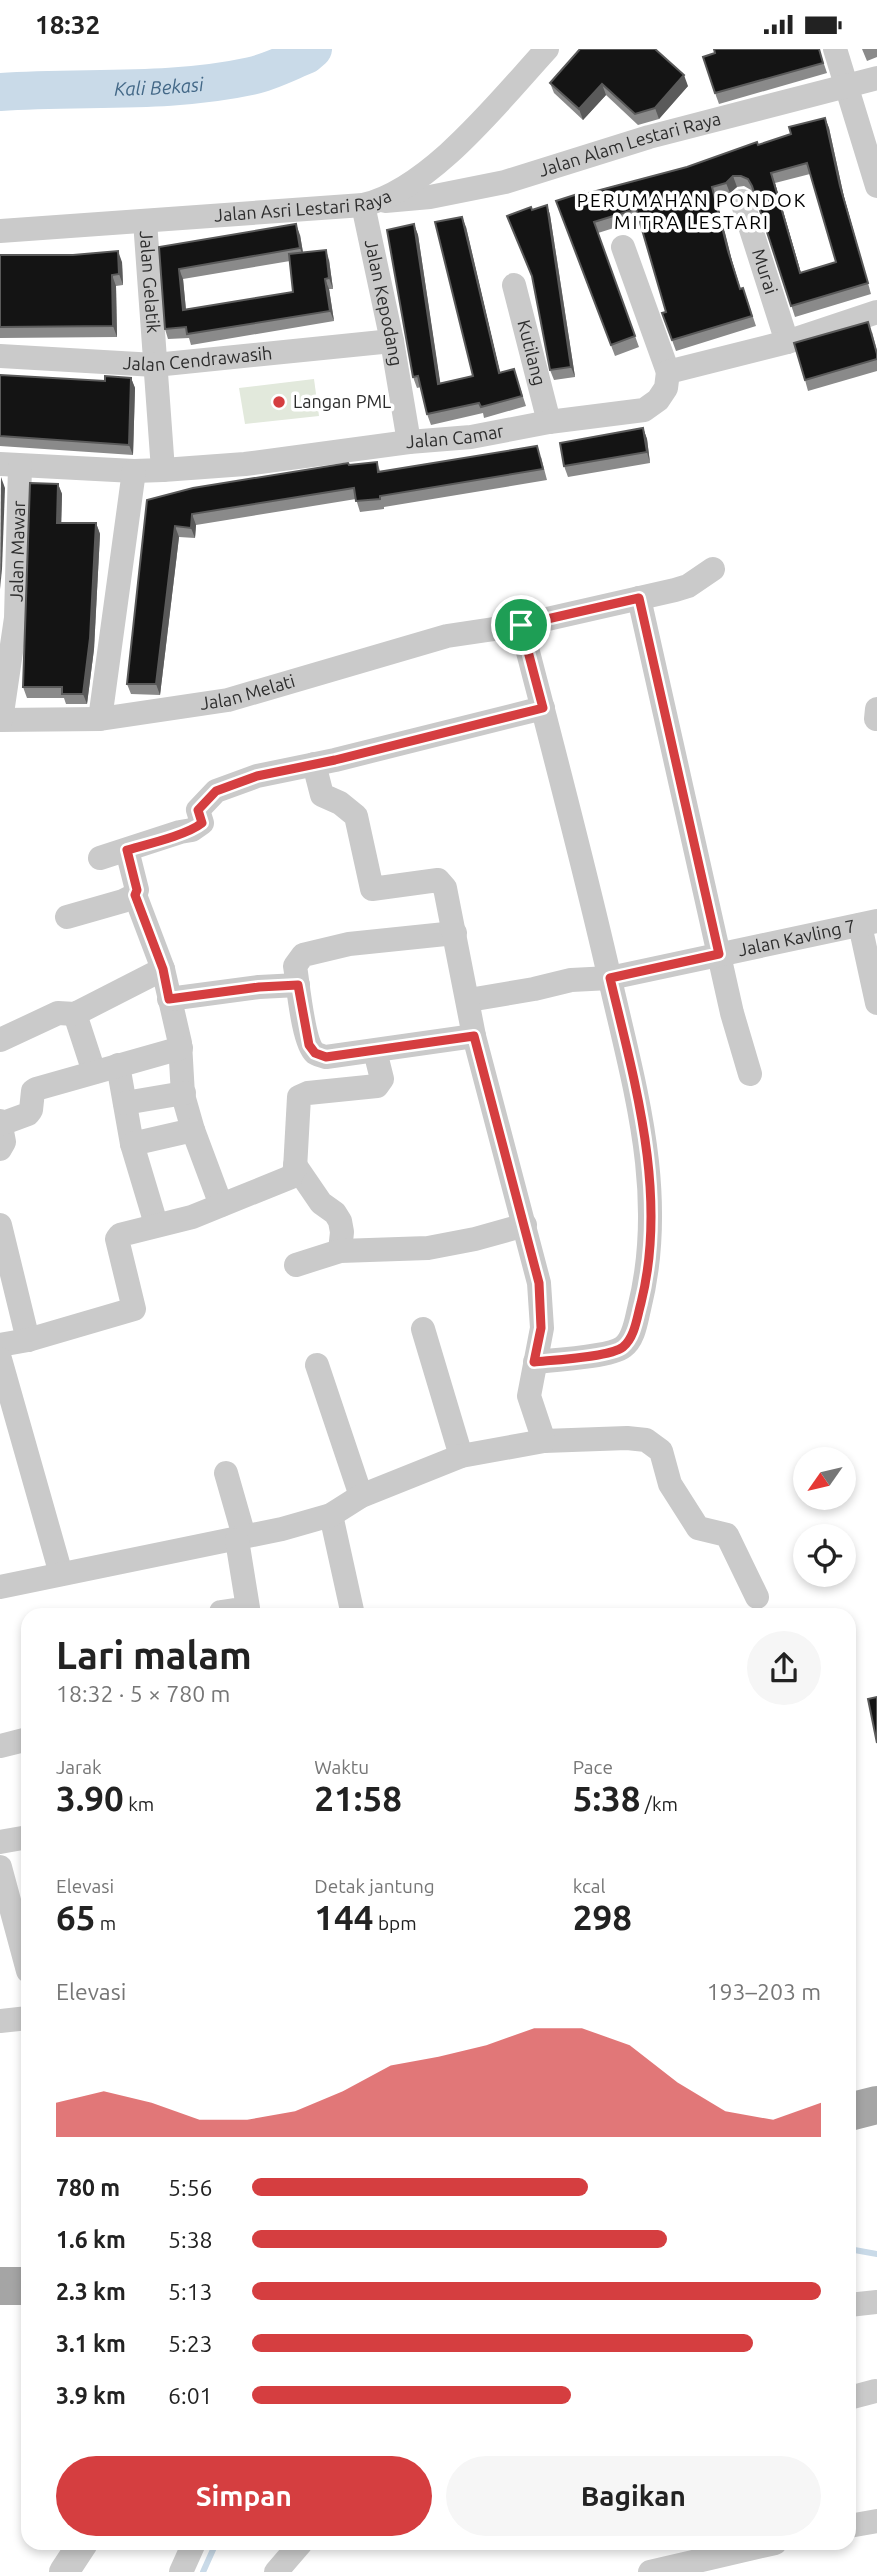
<!DOCTYPE html>
<html lang="id">
<meta charset="utf-8">
<style>
body{margin:0;font-family:Ubuntu,sans-serif;background:#f6f6f6;color:#222;height:100vh;display:flex;flex-direction:column;font-size:26px;white-space:nowrap}
*{box-sizing:border-box;margin:0}
p{font-size:23px;color:#767676}
.icon{flex:none;width:38px;height:38px;fill:none;stroke:currentColor;stroke-width:2;stroke-linecap:round;stroke-linejoin:round}
.map{position:relative;flex:1;overflow:hidden}
.sheet{position:absolute;left:21px;top:1559px;width:835px;height:942px;display:flex;flex-direction:column;background:#fff;border-radius:21px;box-shadow:0 4px 10px #0003}
.sheet>*{flex:none}
.needle{width:46px;rotate:236deg}
.buttons{position:absolute;left:793px;top:1398px;display:grid;gap:14px}
.buttons a{display:grid;place-items:center;width:63px;height:63px;border-radius:50%;background:#fff;box-shadow:0 4px 10px #0003;font-size:35px}
.pin{position:absolute;display:grid;place-items:center;width:60px;height:60px;color:#fff;margin:-30px;border:4px solid #fff;border-radius:50%;box-shadow:0 2px 7px #0007}
.round{display:grid;place-items:center;flex:none;width:74px;height:74px;border-radius:37px;background:#f6f6f6}
.headline{display:flex;align-items:center;justify-content:space-between;height:119px;padding:0 35px}
h1{font-size:38px;font-weight:600;line-height:52px}
.figures{display:grid;grid-template-columns:repeat(3,1fr);gap:10px;height:119px;padding:7px 35px}
.figures div{display:grid;align-content:center}
.figures b{font-size:35px;font-weight:600}
.figures small{font-size:19px;font-weight:400}
.figures p{font-size:19px}
.chart{height:196px;padding:14px 35px}
.chart p{display:flex;justify-content:space-between}
.chart svg{width:100%;height:126px;margin-top:7px;fill:#d53e40;opacity:.7}
.action{display:flex;gap:14px;margin-top:auto;padding:14px 35px}
.action a{flex:1;height:80px;border-radius:42px;background:#d53e40;color:#fff;font-size:28px;font-weight:600;line-height:80px;text-align:center}
.action a+a{background:#f6f6f6;color:#222}
ul{padding:0 35px;list-style:none;font-size:23px}
li{display:grid;grid-template-columns:112px 84px 1fr;align-items:center;height:52px}
li i{height:18px;border-radius:9px;background:#d53e40}
.status{display:flex;justify-content:space-between;align-items:center;height:49px;padding:0 35px;background:#fff;direction:ltr}
.status svg{height:19px;fill:currentColor}
.map>svg:first-child{display:block}
.green{fill:#e2e9dc}
.lines{fill:none;stroke-linecap:round;stroke-linejoin:round}
.stream{stroke:#c9dae8;stroke-width:6}
.river{stroke:#c9dae8;stroke-width:38}
.minor{stroke:#cacaca;stroke-width:24}
.tertiary{stroke:#cacaca;stroke-width:30}
.primary{stroke:#a5a5a5;stroke-width:38}
.wall{fill:#8a8a8a;fill-rule:evenodd}
.shaded-wall{fill:#5a5a5a}
.building{fill:#141414;stroke:#5a5a5a;stroke-width:2;fill-rule:evenodd}
.route-casing{stroke:#fff;stroke-width:14}
.route{stroke:#d53e40;stroke-width:9}
.poi-dot{fill:#d53e40;stroke:#fff;stroke-width:2.5}
.labels{text-anchor:middle;stroke-width:7;stroke-linejoin:round;paint-order:stroke}
.street-label{font-size:18px;fill:#2d2d2d;stroke:#fff}
.poi-label{font-size:18px;fill:#2d2d2d;stroke:#fff;text-anchor:start}
.water-label{font-size:19px;font-style:italic;fill:#436887;stroke:#fff}
.neighbourhood-label{font-size:19px;letter-spacing:2px;fill:#000;stroke:#fff}
</style>
<div class="status"><b>18:32</b><svg viewBox="0 0 49 12"><path d="M0 12V9h3v3zM5 12V6h3v6zM10 12V3h3v9zM15 12V0h3v12zM26 1h20v11H26zM47 4h2v5h-2z"/></svg></div>
<div class="map">
<svg width="877" height="2523" viewBox="0 0 877 2523">
<rect width="100%" height="100%" fill="#fff"/>
<!-- green -->
<path class="green" d="M314,330L319,367L245,375L239,339Z"/>
<g class="lines">
<!-- stream -->
<g class="stream">
<path d="M849,2200L877,2205"/>
<path d="M203,2523L216,2494"/>
</g>
<!-- river -->
<path class="river" id="s1" d="M0,43C83,37 169,45 251,27C270,23 289,13 306,6L313,0"/>
<!-- minor -->
<g class="minor">
<path d="M835,0L877,137"/>
<path id="s2" d="M385,152L430,148L505,133L649,88L877,29"/>
<path id="s3" d="M742,152L787,293"/>
<path id="s4" d="M363,156L392,292L409,393"/>
<path id="s5" d="M145,172L163,421"/>
<path id="s6" d="M0,182L363,156C430,141 501,50 547,0"/>
<path d="M623,198L668,323"/>
<path id="s7" d="M514,236L549,373"/>
<path id="s8" d="M0,307L155,316L392,292"/>
<path id="s9" d="M0,415L134,422L163,421L245,415L409,393L471,388L549,373L644,361L658,351L666,339L668,323L787,293L877,263"/>
<path d="M639,549L732,964L750,1025"/>
<path d="M521,576C551,692 582,808 609,926C634,1037 668,1145 639,1260C636,1272 634,1290 623,1298C610,1308 553,1311 535,1313"/>
<path d="M100,670L134,422"/>
<path d="M876,670L877,660"/>
<path id="s10" d="M0,671L100,670L228,651L447,587L521,576L675,541L688,537L713,520"/>
<path id="s11" d="M1,671L16,569L20,417"/>
<path d="M127,801L137,841L135,846L163,920L180,994L183,1046L193,1081"/>
<path d="M100,809L180,783L192,781L202,774L198,761L216,742L257,727L335,711L543,659"/>
<path d="M67,868L123,852L135,846"/>
<path d="M860,876L877,954"/>
<path d="M455,884L349,895L303,906L295,917C298,934 303,994 315,1004C318,1006 322,1007 326,1008L474,987"/>
<path d="M169,950L259,938L298,936"/>
<path id="s12" d="M469,951L534,940L571,931L610,929L877,872"/>
<path d="M75,965L94,1023"/>
<path d="M0,991L58,964L75,965L163,920"/>
<path d="M118,1016L132,1095"/>
<path d="M125,1054L184,1044"/>
<path d="M0,1072L4,1093L0,1100"/>
<path d="M1,1075L28,1065L31,1061L33,1042L36,1040L181,999"/>
<path d="M295,1116L321,1154L335,1164L340,1172L342,1183L340,1202"/>
<path d="M156,1175L132,1095L193,1081L221,1156"/>
<path d="M0,1176L28,1291"/>
<path d="M296,1216L340,1202L428,1199L475,1190L525,1176"/>
<path d="M423,1280L461,1407"/>
<path d="M0,1296L28,1291L134,1260L117,1190L120,1186L192,1168L291,1128L295,1120L299,1048L308,1044L377,1037L382,1030L375,1002"/>
<path d="M0,1310L61,1525"/>
<path d="M317,1316L361,1447"/>
<path d="M544,1392L627,1389L646,1391L661,1402L670,1435L698,1479L727,1486L757,1548"/>
<path d="M226,1424L244,1487"/>
<path d="M331,1466L353,1566"/>
<path d="M0,1538L282,1480L331,1466L361,1447L461,1407L544,1392L529,1347L542,1279L539,1234L474,987L445,839L438,831L372,840L356,767L340,754L322,746L314,715"/>
<path d="M222,1566L221,1563L248,1559L237,1491"/>
<path d="M0,1697L28,1690"/>
<path d="M0,1793L28,1788"/>
<path d="M0,1818L28,1922"/>
<path d="M0,1972L28,1969"/>
<path d="M849,2256L877,2253"/>
<path d="M849,2349L875,2342"/>
<path d="M849,2477L877,2472"/>
<path d="M181,2523L194,2494"/>
<path d="M276,2523L301,2494"/>
<path d="M650,2523L775,2494"/>
</g>
<!-- tertiary -->
<path class="tertiary" d="M64,2523L83,2494"/>
<!-- primary -->
<g class="primary">
<path d="M849,2063L877,2056"/>
<path d="M0,2237H28"/>
</g>
</g>
<!-- wall -->
<g class="wall">
<path d="M819,0L827,24L719,55L715,44V4Z"/>
<path d="M862,0H877V8L867,12Z"/>
<path d="M550,34L688,37L659,70L638,76L606,46L583,71L554,44Z"/>
<path d="M825,69L829,79L844,148L871,245L795,268L755,146L751,141L744,137L737,138L730,144L716,148L732,212L740,240L747,250L756,277L676,302L662,264L666,263L639,171L598,184L639,298L615,307L556,152L687,118L758,96L791,85ZM810,125L836,213L801,224L775,134Z"/>
<path d="M547,156L550,166L575,328L554,331L550,321L532,161Z"/>
<path d="M414,175L418,186L440,334L473,327L466,178L500,324L514,320L526,357L484,369L483,364L431,376L427,365L421,338L417,339L413,328Z"/>
<path d="M300,186L303,203L329,211L333,240H329L334,272L191,296L189,289L168,290L165,280L159,198ZM290,212L293,243L186,261L183,230Z"/>
<path d="M0,206L122,213L123,236L116,237L117,288L0,289Z"/>
<path d="M872,283L877,302V322L808,342L805,331Z"/>
<path d="M0,326L105,332L131,329L135,339L133,406L0,397Z"/>
<path d="M643,379L647,390L650,414L568,428L564,417Z"/>
<path d="M541,408L547,431L384,458V460L360,463L356,450L196,476L195,489L179,488L160,646L131,645L127,635L147,451L349,416L377,413L380,422Z"/>
<path d="M58,435L62,445L61,474H96L100,485L94,600L87,655H66L64,649H27L23,638Z"/>
</g>
<!-- shaded-wall -->
<g class="shaded-wall">
<path d="M684,26L688,37L659,70L655,59Z"/>
<path d="M602,35L606,46L583,71L579,60Z"/>
<path d="M825,69L829,79L844,148L871,245L840,137Z"/>
<path d="M771,124L775,134L804,235L800,224Z"/>
<path d="M733,127L737,138L730,144L726,134Z"/>
<path d="M712,138L716,148L732,212L744,251L728,202Z"/>
<path d="M547,156L550,166L575,328L571,318Z"/>
<path d="M462,168L466,178L503,335L499,324Z"/>
<path d="M296,175L300,186L304,210L300,199Z"/>
<path d="M414,175L418,186L442,345L438,335Z"/>
<path d="M326,201L329,211L333,240L329,229Z"/>
<path d="M118,202L122,213L123,236L119,225Z"/>
<path d="M179,220L183,230L187,272L183,261Z"/>
<path d="M112,226L116,237L117,288L113,277Z"/>
<path d="M325,230L329,240L334,272L330,262Z"/>
<path d="M131,329L135,339L133,406L129,396Z"/>
<path d="M643,379L647,390L650,414L647,403Z"/>
<path d="M1,428L5,439L2,520L0,540Z"/>
<path d="M58,435L62,445L61,485L57,474Z"/>
<path d="M192,465L196,476L195,489L191,479Z"/>
<path d="M96,474L100,485L94,600L87,655L83,645Z"/>
<path d="M175,477L179,488L160,646L156,635Z"/>
</g>
<!-- building -->
<g class="building">
<path d="M580,0H655L684,26L655,59L635,65L602,35L579,60L550,34Z"/>
<path d="M714,0H819L823,14L715,44L703,8L715,4Z"/>
<path d="M825,69L840,137L868,234L791,257L752,137L748,130L741,127H733L726,134L712,138L728,202L740,240L743,239L752,267L672,291L662,264L666,263L636,160L594,173L635,287L611,296L556,152L584,143L585,145L687,118L757,93L758,96L791,85L789,78ZM807,114L836,213L800,224L771,124Z"/>
<path d="M547,156L571,318L550,321L532,227L507,167L531,158L532,161Z"/>
<path d="M462,168L499,324L514,320L522,347L481,358L479,354L427,365L418,327L413,328L387,181L414,175L438,335L473,327L435,173Z"/>
<path d="M296,175L300,199L179,220L183,261L293,243L289,205L326,201L329,229L325,230L330,262L187,285L186,278L165,280L159,198Z"/>
<path d="M118,202L119,225L112,226L113,277L0,278V206H73Z"/>
<path d="M868,273L877,305V310L805,331L794,294Z"/>
<path d="M0,326L105,332V327L131,329L129,396L0,387Z"/>
<path d="M643,379L647,403L564,417L560,394Z"/>
<path d="M537,397L543,420L380,447V450L356,452L354,439L192,465L191,479L175,477L156,635H127L147,451L193,439L348,414L349,416L377,413L378,423Z"/>
<path d="M30,434L58,435L57,474H96L90,589L83,645H62V638H23Z"/>
<path d="M877,1648V1694L868,1650Z"/>
</g>
<g class="lines">
<!-- route casing -->
<g class="route-casing">
<path id="route" d="M639,549L719,905L610,929C635,1034 668,1146 641,1254C637,1268 635,1288 623,1298C611,1308 553,1311 534,1313L541,1279L539,1234L474,987L326,1008L315,1004L309,996L298,936L259,938L169,950L163,920L135,846L137,841L127,801C148,795 187,786 202,774L198,761L216,742L257,727L335,711L543,659L521,576Z"/>
</g>
<!-- route -->
<use href="#route" class="route"/>
</g>
<!-- markers -->
<circle class="poi-dot" cx="279" cy="353" r="7"/>
<g class="labels">
<!-- street labels -->
<g class="street-label">
<text dy="6" stroke="none"><textPath href="#s2" startOffset="252">Jalan Alam Lestari Raya</textPath></text>
<text dy="6" stroke="none"><textPath href="#s6" startOffset="304">Jalan Asri Lestari Raya</textPath></text>
<text dy="6" stroke="none"><textPath href="#s3" startOffset="74">Murai</textPath></text>
<text dy="6" stroke="none"><textPath href="#s5" startOffset="61">Jalan Gelatik</textPath></text>
<text dy="6" stroke="none"><textPath href="#s4" startOffset="100">Jalan Kepodang</textPath></text>
<text dy="6" stroke="none"><textPath href="#s7" startOffset="70">Kutilang</textPath></text>
<text dy="6" stroke="none"><textPath href="#s8" startOffset="198">Jalan Cendrawasih</textPath></text>
<text dy="6" stroke="none"><textPath href="#s9" startOffset="457">Jalan Camar</textPath></text>
<text dy="6" stroke="none"><textPath href="#s11" startOffset="170">Jalan Mawar</textPath></text>
<text dy="6" stroke="none"><textPath href="#s10" startOffset="250">Jalan Melati</textPath></text>
<text dy="6" stroke="none"><textPath href="#s12" startOffset="334">Jalan Kavling 7</textPath></text>
</g>
<!-- poi labels -->
<g class="poi-label">
<text x="293" y="359">Langan PML</text>
</g>
<!-- water labels -->
<g class="water-label">
<text dy="7" stroke="none"><textPath href="#s1" startOffset="159">Kali Bekasi</textPath></text>
</g>
<!-- neighbourhood labels -->
<g class="neighbourhood-label">
<text x="692" y="158">PERUMAHAN PONDOK<tspan x="692" dy="22">MITRA LESTARI</tspan></text>
</g>
</g>
</svg>
<div class="buttons">
<a><svg class="needle" viewBox="-14 -14 28 28"><path d="M0-13l5 13h-10z" fill="#e53935"/><path d="M0 13l5-13h-10z" fill="#767676"/></svg></a>
<a><svg class="icon" aria-label="locate" viewBox="0 0 24 24"><circle cx="12" cy="12" r="6"/><path d="M12 2v4M12 18v4M2 12h4M18 12h4"/></svg></a>
</div>
<div class="pin" style="left:521px;top:576px;background:#1e9e55"><svg class="icon" aria-label="arrive" viewBox="0 0 24 24"><path d="M6 21V4h12l-3 4 3 4H6"/></svg></div>
<section class="sheet">
<div class="headline"><div><h1>Lari malam</h1><p>18:32 · 5 × 780 m</p></div><a class="round"><svg class="icon" aria-label="share" viewBox="0 0 24 24"><path d="M12 15V3M7 8l5-5 5 5M5 13v7h14v-7"/></svg></a></div>
<div class="figures">
<div><p>Jarak</p><b>3.90<small> km</small></b></div>
<div><p>Waktu</p><b>21:58</b></div>
<div><p>Pace</p><b>5:38<small> /km</small></b></div>
</div>
<div class="figures">
<div><p>Elevasi</p><b>65<small> m</small></b></div>
<div><p>Detak jantung</p><b>144<small> bpm</small></b></div>
<div><p>kcal</p><b>298</b></div>
</div>
<div class="chart"><p><span>Elevasi</span>193–203 m</p>
<svg viewBox="0 0 160 44" preserveAspectRatio="none"><path d="M0 44V32L10 28L20 32L30 38L40 38L50 35L60 28L70 19L80 16L90 12L100 6L110 6L120 12L130 25L140 35L150 38L160 32V44z"/></svg>
</div>
<ul>
<li><b>780 m</b>5:56<i style="width:59%"></i></li>
<li><b>1.6 km</b>5:38<i style="width:73%"></i></li>
<li><b>2.3 km</b>5:13<i style="width:100%"></i></li>
<li><b>3.1 km</b>5:23<i style="width:88%"></i></li>
<li><b>3.9 km</b>6:01<i style="width:56%"></i></li>
</ul>
<div class="action"><a>Simpan</a><a>Bagikan</a></div>
</section>
</div>
